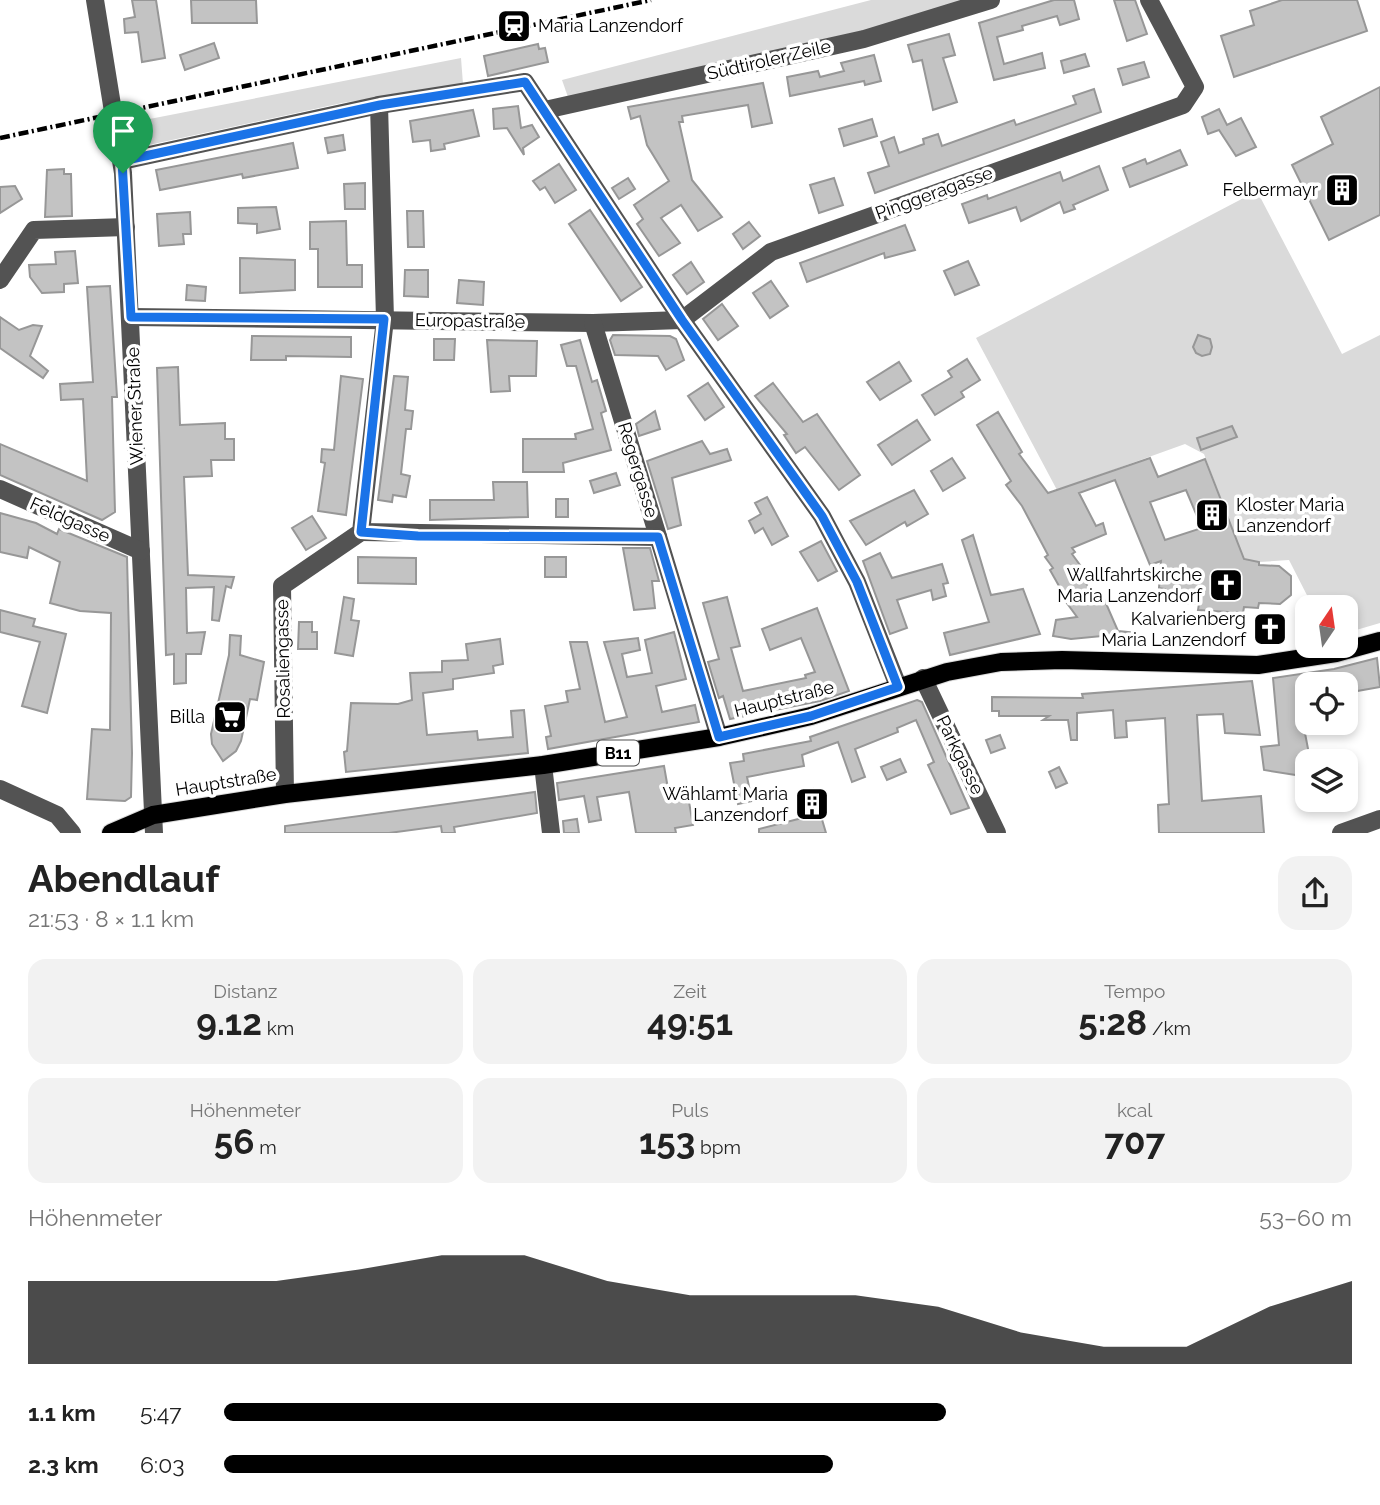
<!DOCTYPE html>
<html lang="de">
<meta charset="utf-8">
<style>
body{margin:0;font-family:Raleway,sans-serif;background:#f2f2f2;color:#222;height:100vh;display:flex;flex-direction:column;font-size:26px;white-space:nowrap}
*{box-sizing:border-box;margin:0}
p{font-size:23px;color:#767676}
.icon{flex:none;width:38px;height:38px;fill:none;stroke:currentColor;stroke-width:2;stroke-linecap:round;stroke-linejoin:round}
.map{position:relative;height:833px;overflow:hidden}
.panel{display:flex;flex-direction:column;background:#fff;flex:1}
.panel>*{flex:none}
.needle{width:46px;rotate:13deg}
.tools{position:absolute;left:1295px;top:595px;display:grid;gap:14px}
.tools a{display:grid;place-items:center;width:63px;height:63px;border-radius:14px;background:#fff;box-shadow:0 4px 10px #0003;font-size:35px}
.pin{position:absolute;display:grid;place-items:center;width:60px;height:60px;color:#fff;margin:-72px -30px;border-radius:50% 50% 50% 0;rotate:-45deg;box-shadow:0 0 7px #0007}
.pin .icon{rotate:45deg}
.round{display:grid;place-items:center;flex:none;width:74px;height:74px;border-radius:21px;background:#f2f2f2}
.overview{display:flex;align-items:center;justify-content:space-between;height:119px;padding:0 28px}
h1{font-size:38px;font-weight:700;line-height:52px}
.figures{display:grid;grid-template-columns:repeat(3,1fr);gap:10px;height:119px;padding:7px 28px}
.figures div{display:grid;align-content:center;border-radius:18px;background:#f2f2f2;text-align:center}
.figures b{font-size:35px;font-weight:700}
.figures small{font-size:19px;font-weight:400}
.figures p{font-size:19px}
.chart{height:196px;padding:14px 28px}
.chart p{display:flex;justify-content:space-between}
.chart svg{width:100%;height:126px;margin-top:7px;fill:#000;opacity:.7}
ul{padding:0 28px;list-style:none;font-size:23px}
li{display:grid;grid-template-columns:112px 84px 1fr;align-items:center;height:52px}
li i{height:18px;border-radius:9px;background:#000}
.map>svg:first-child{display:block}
.green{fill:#dadada}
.building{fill:#c3c3c3;stroke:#979797;stroke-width:2;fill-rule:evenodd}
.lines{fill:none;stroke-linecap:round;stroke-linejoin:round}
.major-casing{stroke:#dbdbdb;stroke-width:20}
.minor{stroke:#535353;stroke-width:18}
.major{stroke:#000;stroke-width:18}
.rail{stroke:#000;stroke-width:4.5;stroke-dasharray:10 3.5 2 3.5;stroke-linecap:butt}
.route-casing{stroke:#fff;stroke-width:14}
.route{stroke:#1a73e8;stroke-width:9}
.labels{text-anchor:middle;stroke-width:7;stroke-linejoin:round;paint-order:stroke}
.shield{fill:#fff;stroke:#4c4c4c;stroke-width:2}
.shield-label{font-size:16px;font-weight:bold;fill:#000}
.poi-label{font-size:18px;fill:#000;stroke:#fff;text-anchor:end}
.street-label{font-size:18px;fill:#000;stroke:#fff}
</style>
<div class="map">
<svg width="1380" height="833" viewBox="0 0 1380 833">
<rect width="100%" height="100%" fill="#fff"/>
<!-- green -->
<g class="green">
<path d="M871,0H964L888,25L568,97L562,80Z"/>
<path d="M461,58L463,84L342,103L135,148L129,123Z"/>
<path d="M1257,191L1342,354L1380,335V623L1346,633V607H1313L1289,560L1259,562L1244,559L1204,454L1185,444L1057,490L976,338Z"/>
</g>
<!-- building -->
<g class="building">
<path d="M132,0H156L165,58L142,62L138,32L125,33L124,19L135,17Z"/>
<path d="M191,0H256L257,23H192Z"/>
<path d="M1054,0H1074L1079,19L1060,25L1057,16L1022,26L1023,30L997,37L1004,64L1042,53L1045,68L994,80L979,23Z"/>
<path d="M1114,0H1135L1147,34L1127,41Z"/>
<path d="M1282,0H1357L1367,31L1234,77L1221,36L1254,25L1250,11Z"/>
<path d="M949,34L955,55L943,58L957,102L933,110L922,60L913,62L908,45Z"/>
<path d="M214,43L219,58L185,70L180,55Z"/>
<path d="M538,44L539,49L545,48L548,62L488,76L484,56Z"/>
<path d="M1085,54L1089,66L1064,73L1061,61Z"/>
<path d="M874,55L881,81L865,85L864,81L790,96L787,77L818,71L820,77L844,71L841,63Z"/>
<path d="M1144,62L1149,77L1123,85L1118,69Z"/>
<path d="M763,83L772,123L752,127L748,105L682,116L683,122H679L692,180L722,217L698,231L681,205L661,218L680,243L659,256L637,224L643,219L634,205L669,181L647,145L640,116L631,119L628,107Z"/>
<path d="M1380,87V215L1329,240L1292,165L1333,144L1321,117Z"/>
<path d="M1094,89L1101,112L875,193L868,173L889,166L881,142L894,137L899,153L924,144L923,139L938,134L942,146L1014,120L1016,125L1076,104L1073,96Z"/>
<path d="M518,106L521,128L532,125L539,137L523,148L524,155L507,128L494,129L493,109Z"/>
<path d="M1219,109L1227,125L1241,118L1256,147L1236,156L1219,130L1208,134L1202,117Z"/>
<path d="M473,110L479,136L444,144L445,149L431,151L430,140L413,142L410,121Z"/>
<path d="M872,119L877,136L844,146L839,129Z"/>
<path d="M343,135L345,150L328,153L325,138Z"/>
<path d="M293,143L298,168L243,178L242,174L160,190L156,170Z"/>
<path d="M1180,150L1187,165L1130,187L1123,168L1145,159L1147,164Z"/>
<path d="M559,164L576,190L555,203L545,187L540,190L533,181Z"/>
<path d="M1099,166L1108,190L1073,205L1075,209L1064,213L1060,202L1021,221L1016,207L969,223L962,204L987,195L988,199L1060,172L1063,181Z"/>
<path d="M64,169V174H71L72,216L45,217L47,170Z"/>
<path d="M628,178L635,189L619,199L612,188Z"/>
<path d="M834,178L843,205L819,213L810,185Z"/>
<path d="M365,183V209H345L344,184Z"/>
<path d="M15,186L22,199L0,213V187Z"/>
<path d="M276,207L280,229L257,233V224L238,223V208Z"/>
<path d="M590,210L642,287L621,301L569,224Z"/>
<path d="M407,211H423L424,247H408Z"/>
<path d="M190,212L191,234H183L184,244L159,246L157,214Z"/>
<path d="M346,221L347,265H362V287H318V249H310V222Z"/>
<path d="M749,222L760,236L743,249L733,234Z"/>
<path d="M905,225L915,250L885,258L884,253L807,282L800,263Z"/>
<path d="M75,251L78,283L64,284V292L42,293L30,277L29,265L56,264L55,252Z"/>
<path d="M240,258L295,260V290L240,293Z"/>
<path d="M968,261L979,285L955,295L944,271Z"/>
<path d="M691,262L704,282L687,294L673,275Z"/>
<path d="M405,270H428V297L404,296Z"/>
<path d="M459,280L484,282L483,305L457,303Z"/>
<path d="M771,281L788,306L770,318L753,293Z"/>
<path d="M187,285L206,287L205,301L186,300Z"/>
<path d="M110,286L117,397H112L115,512L102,520L0,475V444L87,481L83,399L61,400L60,384L93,382L87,287Z"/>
<path d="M722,304L738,326L718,340L703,319Z"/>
<path d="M0,317L19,330L33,325L42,326L30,356L48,371L43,378L0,348Z"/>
<path d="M613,335L670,336L676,339L684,360L666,370L658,356L615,355L610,340Z"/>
<path d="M1198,335L1210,339L1212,347L1210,354L1202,356L1196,353L1193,347Z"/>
<path d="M252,336L351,337V357L286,356V360H251Z"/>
<path d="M434,339H455L454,360H434Z"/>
<path d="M487,340L537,341L536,376H509L510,391L491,392Z"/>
<path d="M580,340L592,382L597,380L606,411L601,413L611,450L563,463L564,472H523V439H576L575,434L593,429L576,366H567L561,345Z"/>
<path d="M967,359L980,380L961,392L964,397L935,415L922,395L952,377L948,371Z"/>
<path d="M899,362L911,381L880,400L867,382Z"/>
<path d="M178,367L180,425L225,423V439H234V460H211L212,476L184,477L188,575L234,577L231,588L226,586L219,621L212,620L214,587L186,588L187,633L205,632L201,654H186V683L174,684V654L166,655L157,368Z"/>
<path d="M341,376L363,379L346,515L318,511L325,463L321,462L322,449L334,450Z"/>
<path d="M394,376L408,377L405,410L413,411L411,429H406L401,474L410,476L406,497L393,495L392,502L378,500Z"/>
<path d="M708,383L724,407L705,420L688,396Z"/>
<path d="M773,383L803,422L817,414L860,475L839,490L805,447L796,453L784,435L787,434L755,396Z"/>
<path d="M655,411L660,429L639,436L636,424Z"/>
<path d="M998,412L1022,452L1019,454L1048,493L1150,458L1158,477L1205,459L1244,559L1259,562V565L1279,566L1291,576V595L1280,604L1259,603L1258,608L1244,607L1243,613L1198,610L1199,604L1164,602L1165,589L1159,588L1161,561L1150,565L1115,480L1079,493L1096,526L1103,523L1106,534L1072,548L1075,552L1072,554L1080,565L1077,567L1083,579L1101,604L1105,601L1118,631L1137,633V646L1106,644L1102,636L1071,639L1053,636L1056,620L1077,617L1061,595L1063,593L1050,570L1053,568L1045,557L1048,555L1022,506L1006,485L1011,481L977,425ZM1186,490L1202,528L1165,540L1150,502Z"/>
<path d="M917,420L930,440L892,465L878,445Z"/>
<path d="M1232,426L1237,437L1201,450L1197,438Z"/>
<path d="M702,441L710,454L727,449L731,460L672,478L681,525L668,529L647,461Z"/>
<path d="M952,458L965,478L943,491L931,471Z"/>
<path d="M616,473L620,485L594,493L590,481Z"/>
<path d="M493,482H527L528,517L430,520V500H494Z"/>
<path d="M914,490L928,514L907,526L905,522L866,545L850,521Z"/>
<path d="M767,497L788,536L772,545L763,528L755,533L749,521L761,514L755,503Z"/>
<rect x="556" y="499" width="12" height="18"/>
<path d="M0,513L36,523L57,534L59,529L127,557L132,753L131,797L125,801L87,799L92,729L110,730L111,613L80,611L50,603L60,562L29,547L27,558L0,552Z"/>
<path d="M312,516L326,538L306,550L292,528Z"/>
<path d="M973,535L991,595L1023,589L1040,634L950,655L944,633L989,622L962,540Z"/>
<path d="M821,541L837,571L818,581L800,552Z"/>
<path d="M623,548H650L659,581H652L655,608L634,610Z"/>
<path d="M880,553L892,578L942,564L948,583L943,584L946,596L933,600L931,590L897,600L907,628L890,634L863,561Z"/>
<path d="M358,557L416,558V584L358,583Z"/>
<rect x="545" y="557" width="21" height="20"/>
<path d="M344,597L354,599L351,620L359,621L353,656L335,653Z"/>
<path d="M727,597L740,646L731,648L743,691L806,678L805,675L815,672L801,638L770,650L762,629L817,608L849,691L820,701L730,719L723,696L719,698L708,662L719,659L703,603Z"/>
<path d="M0,610L35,619L33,626L66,634L47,713L22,706L40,642L0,632Z"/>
<path d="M299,622H312V632H317V649H298Z"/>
<path d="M674,632L686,679L656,686L662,712L695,705L699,722L548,749L546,737L551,736L545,706L568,702L566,691L580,689L570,642H587L605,722L627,717L604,642L638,638L640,650L622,654L627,677L652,673L645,640Z"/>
<path d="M230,635L241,636L240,655L264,662L257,700L250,699L241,741L236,751L223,761L212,744L211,734L229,655Z"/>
<path d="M500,639L503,664L493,666L494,673L453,679V689L423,693L427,735L477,731L478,740L513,737L511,711L524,710L528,753L346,772L344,752L347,751L351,703L398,704L412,700L410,673L442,672V661L468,660L466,644Z"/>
<path d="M1377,658L1380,687L1346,693V684H1307V728H1304L1309,754L1298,756L1302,776L1264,770L1261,747L1279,745L1273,678L1334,669Z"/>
<path d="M1252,681L1260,735L1225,733L1223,714L1197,715L1202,801L1261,796L1264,833H1159L1158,805L1169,804L1165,718L1126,721L1127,737L1115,738L1113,710L1077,713V740H1071L1068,720H1043L1049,716H999V711H992V697L1083,698L1082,694Z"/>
<path d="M917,700L922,702L969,808L951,814L928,765L934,762L916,720L897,728L898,732L855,749L865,777L852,782L838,742L802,755L804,766L747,777L752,801L738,804L730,763L744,761L743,754L811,741L810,737Z"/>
<path d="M1000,735L1005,748L991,753L986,740Z"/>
<path d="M900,759L906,772L887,780L881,767Z"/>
<path d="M664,766L670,800L688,796L693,825L675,828L676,833H636L629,792L597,797L601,820L589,822L584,796L559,800L557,783Z"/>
<path d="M1059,767L1067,783L1056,788L1049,772Z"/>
<path d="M813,789L826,833H759V829L810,816L803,792Z"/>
<path d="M535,792L537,813L454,827L455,833H442L441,826L389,833H285V826Z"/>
<path d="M577,819L579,833H564L563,821Z"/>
</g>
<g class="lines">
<!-- major casing -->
<g class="major-casing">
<path id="major" d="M111,833L153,815L285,794L543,765L719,737L811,716L947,672L1001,662L1062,660L1258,665L1336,653L1380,641"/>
</g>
<!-- minor -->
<g class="minor">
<path d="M95,0L123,173L154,833"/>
<path d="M545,110L864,39L991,0"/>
<path d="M122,161L379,105L525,82L682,320L822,516L857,582L898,686"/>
<path d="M0,280L34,230L126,227"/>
<path d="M131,317L593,323L682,320L771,252L1183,105L1195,87L1149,0"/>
<path d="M593,323L719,737"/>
<path d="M0,489L141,551"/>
<path d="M361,532L658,537"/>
<path d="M923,678L997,833"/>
<path d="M543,765L551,833"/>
<path d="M0,789L57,815L72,833"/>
<path d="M285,794L282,586L361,532L385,319L379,105"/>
<path d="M1341,833L1380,819"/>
</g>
<!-- major -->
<use href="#major" class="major"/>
<!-- rail -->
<path class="rail" d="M0,138L651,0"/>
</g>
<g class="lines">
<!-- route casing -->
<g class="route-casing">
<path id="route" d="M525,82L682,320L822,516L857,582L898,687L811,716L719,737L658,537L418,536L361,532L384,319L131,317L122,161L380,105Z"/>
</g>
<!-- route -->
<use href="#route" class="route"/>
</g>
<!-- icons -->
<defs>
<g id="station-square" transform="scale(1.75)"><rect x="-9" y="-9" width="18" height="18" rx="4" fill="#000" stroke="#fff"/><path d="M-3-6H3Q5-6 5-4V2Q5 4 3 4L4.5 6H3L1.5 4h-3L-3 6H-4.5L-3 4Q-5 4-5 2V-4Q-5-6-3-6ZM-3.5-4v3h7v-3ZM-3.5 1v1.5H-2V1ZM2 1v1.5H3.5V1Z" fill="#fff"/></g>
<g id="building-square" transform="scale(1.75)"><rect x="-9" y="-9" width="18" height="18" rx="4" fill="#000" stroke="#fff"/><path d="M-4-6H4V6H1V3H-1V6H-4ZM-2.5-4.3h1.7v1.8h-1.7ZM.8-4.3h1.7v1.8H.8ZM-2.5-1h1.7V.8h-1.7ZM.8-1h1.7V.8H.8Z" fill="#fff"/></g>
<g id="church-square" transform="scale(1.75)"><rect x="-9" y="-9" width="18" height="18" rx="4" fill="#000" stroke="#fff"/><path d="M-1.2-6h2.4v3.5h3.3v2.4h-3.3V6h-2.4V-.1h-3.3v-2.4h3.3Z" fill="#fff"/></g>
<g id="supermarket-square" transform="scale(1.75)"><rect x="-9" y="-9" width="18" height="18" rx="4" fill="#000" stroke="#fff"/><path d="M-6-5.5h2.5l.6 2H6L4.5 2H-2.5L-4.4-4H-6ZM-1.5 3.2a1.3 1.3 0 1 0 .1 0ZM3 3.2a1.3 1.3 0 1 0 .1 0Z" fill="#fff"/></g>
</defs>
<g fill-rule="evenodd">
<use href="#station-square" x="514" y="26"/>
<use href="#building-square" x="1342" y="190"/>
<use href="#building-square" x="1212" y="515"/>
<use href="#church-square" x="1226" y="585"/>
<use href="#church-square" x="1270" y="629"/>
<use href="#supermarket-square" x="230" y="717"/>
<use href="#building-square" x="812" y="804"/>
</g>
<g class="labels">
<!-- shield labels -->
<rect class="shield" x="597" y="740.5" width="42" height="25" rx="5"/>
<g class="shield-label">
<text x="618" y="759">B11</text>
</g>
<!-- poi labels -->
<g class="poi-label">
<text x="538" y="32" text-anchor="start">Maria Lanzendorf</text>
<text x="1318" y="196">Felbermayr</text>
<text x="1236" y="511" text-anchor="start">Kloster Maria<tspan x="1236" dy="21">Lanzendorf</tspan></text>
<text x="1202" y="581">Wallfahrtskirche<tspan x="1202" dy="21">Maria Lanzendorf</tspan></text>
<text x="1246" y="625">Kalvarienberg<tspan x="1246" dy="21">Maria Lanzendorf</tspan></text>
<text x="205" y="723">Billa</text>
<text x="788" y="800">Wählamt Maria<tspan x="788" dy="21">Lanzendorf</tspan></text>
</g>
<!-- street labels -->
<g class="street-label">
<text transform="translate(769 60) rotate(-13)" y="6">Südtiroler Zeile</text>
<text transform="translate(934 193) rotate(-20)" y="6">Pinggeragasse</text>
<text transform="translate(470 321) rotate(1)" y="6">Europastraße</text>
<text transform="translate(135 406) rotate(-92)" y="6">Wiener Straße</text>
<text transform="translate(638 470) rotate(73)" y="6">Regergasse</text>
<text transform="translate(70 520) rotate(24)" y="6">Feldgasse</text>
<text transform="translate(283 659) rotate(-91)" y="6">Rosaliengasse</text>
<text transform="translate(784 699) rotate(-14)" y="6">Hauptstraße</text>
<text transform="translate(960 755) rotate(64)" y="6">Parkgasse</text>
<text transform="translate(226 782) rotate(-9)" y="6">Hauptstraße</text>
</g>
</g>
</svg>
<div class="tools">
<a><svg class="needle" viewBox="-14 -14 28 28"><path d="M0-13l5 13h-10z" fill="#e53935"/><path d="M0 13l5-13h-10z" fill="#767676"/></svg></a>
<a><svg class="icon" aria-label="locate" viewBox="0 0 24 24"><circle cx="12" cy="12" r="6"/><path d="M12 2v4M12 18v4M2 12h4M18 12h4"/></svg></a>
<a><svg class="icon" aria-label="layers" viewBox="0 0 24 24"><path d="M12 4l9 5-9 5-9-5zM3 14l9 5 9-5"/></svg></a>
</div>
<div class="pin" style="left:123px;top:173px;background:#1e9e55"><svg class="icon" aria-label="arrive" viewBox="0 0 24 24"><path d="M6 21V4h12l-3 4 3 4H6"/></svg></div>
</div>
<section class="panel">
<div class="overview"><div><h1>Abendlauf</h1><p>21:53 · 8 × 1.1 km</p></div><a class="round"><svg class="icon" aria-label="share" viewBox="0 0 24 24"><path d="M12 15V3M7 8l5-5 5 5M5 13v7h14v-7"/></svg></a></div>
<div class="figures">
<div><p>Distanz</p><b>9.12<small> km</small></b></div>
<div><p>Zeit</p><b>49:51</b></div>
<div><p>Tempo</p><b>5:28<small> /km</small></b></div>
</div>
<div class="figures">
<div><p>Höhenmeter</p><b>56<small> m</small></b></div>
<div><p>Puls</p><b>153<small> bpm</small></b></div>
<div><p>kcal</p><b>707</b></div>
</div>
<div class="chart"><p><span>Höhenmeter</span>53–60 m</p>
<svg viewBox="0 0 160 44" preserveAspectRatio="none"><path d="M0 44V15L10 15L20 15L30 15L40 11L50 6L60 6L70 15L80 20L90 20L100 20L110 24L120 33L130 38L140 38L150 24L160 15V44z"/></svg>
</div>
<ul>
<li><b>1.1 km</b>5:47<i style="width:64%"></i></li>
<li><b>2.3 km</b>6:03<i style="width:54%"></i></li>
</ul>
</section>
